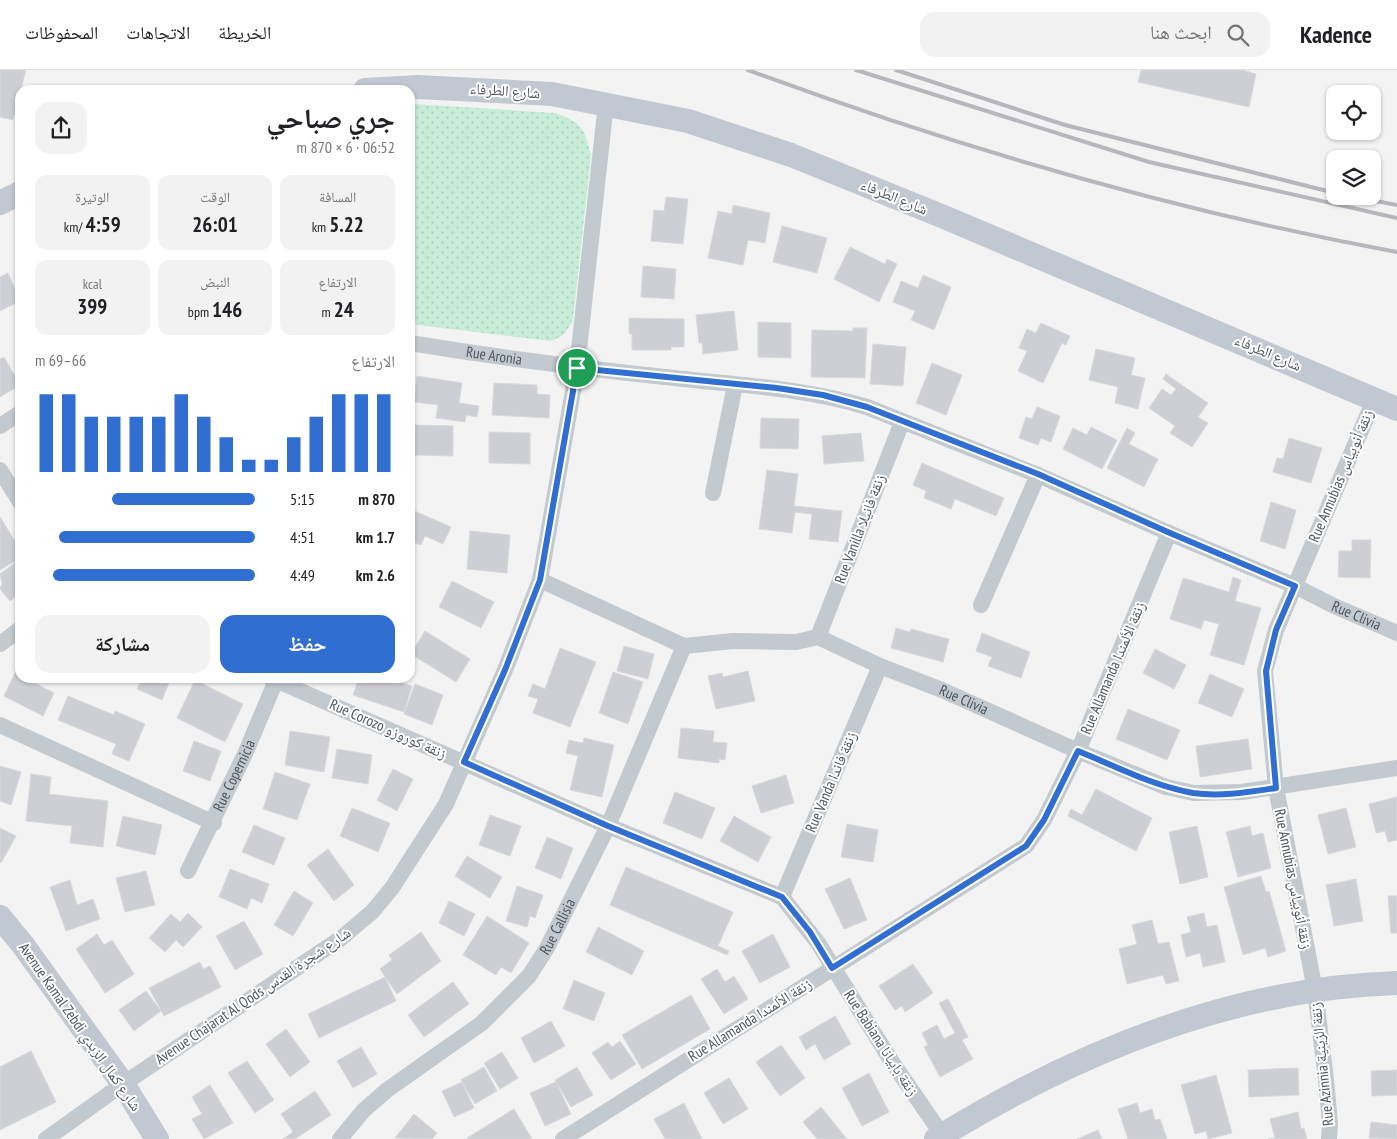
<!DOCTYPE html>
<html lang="ar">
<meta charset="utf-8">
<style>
body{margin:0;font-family:"PT Sans Narrow","Noto Naskh Arabic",sans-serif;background:#f2f2f2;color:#202124;direction:rtl;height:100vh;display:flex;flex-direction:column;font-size:19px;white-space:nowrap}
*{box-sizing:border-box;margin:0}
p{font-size:16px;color:#757577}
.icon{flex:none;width:28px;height:28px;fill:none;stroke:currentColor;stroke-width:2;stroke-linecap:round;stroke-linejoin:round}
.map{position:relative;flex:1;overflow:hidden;direction:ltr}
.details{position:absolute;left:15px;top:15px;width:400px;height:598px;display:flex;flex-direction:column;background:#fff;border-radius:15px;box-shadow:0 1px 4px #0004;direction:rtl}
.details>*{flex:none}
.buttons{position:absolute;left:1326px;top:15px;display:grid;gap:10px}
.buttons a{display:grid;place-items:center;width:55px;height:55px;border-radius:10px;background:#fff;box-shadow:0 1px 4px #0004;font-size:25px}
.pin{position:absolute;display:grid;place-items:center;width:42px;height:42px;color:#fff;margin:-21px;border:2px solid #fff;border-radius:50%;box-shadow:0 1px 5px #0007}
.round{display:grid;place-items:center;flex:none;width:52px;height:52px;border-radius:15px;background:#f2f2f2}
.head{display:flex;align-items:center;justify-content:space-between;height:85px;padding:0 20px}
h1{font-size:28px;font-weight:700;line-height:38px}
.stats{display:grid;grid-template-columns:repeat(3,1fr);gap:8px;height:85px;padding:5px 20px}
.stats div{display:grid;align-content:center;border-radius:12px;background:#f2f2f2;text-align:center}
.stats b{font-size:21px;font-weight:700}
.stats small{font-size:14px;font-weight:400}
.stats p{font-size:14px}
.chart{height:140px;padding:10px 20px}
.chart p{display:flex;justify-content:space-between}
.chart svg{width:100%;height:90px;margin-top:5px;stroke:#306ed1;stroke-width:6}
.button{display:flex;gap:10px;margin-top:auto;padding:10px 20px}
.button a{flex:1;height:58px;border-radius:15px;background:#306ed1;color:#fff;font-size:20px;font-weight:700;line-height:58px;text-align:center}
.button a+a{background:#f2f2f2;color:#202124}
ul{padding:0 20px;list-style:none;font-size:16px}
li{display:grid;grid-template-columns:80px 60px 1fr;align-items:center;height:38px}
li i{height:12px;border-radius:6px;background:#306ed1}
header{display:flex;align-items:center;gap:30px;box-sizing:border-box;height:70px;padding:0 25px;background:#fff;border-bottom:1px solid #e0e0e0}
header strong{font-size:24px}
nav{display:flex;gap:28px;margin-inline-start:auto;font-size:18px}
.search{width:350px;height:45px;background:#f2f2f2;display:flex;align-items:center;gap:12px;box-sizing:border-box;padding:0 18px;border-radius:15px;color:#757577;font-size:19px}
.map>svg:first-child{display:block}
.green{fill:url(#green-dots)}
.building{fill:#cdcfd4;stroke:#d7d9dd}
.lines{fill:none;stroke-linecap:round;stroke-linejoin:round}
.street{stroke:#c2c9cf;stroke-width:16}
.secondary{stroke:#c1c8d1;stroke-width:24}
.rail{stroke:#b5b7bc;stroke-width:4}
.route-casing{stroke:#fff;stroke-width:10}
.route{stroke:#306ed1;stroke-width:6}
.labels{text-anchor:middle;stroke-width:4;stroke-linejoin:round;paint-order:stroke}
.street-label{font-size:15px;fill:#4c555e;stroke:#fff}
</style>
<header>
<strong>Kadence</strong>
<div class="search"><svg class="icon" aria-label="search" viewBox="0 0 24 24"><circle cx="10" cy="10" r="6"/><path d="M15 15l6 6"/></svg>ابحث هنا</div>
<nav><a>الخريطة</a><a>الاتجاهات</a><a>المحفوظات</a></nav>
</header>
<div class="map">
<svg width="1397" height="1069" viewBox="0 0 1397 1069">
<defs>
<pattern id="green-dots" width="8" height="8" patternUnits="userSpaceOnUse" patternTransform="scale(1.25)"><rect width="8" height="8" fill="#c7ecd7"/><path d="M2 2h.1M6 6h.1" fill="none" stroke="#adccbb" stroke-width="1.8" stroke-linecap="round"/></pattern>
</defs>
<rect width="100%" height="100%" fill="#f4f3f3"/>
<!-- green -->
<path class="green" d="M415,34L555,43C583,53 584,58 591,85L573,250C567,261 563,268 550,271L410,254V35Z"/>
<!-- building -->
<g class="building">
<path d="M0,0H26L13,50L0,47Z"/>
<path d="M1141,0H1243L1256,4L1249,37L1138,12Z"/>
<path d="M666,127L688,129L683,174L651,171L654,140L664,141Z"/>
<path d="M733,135L770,143L765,173L748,170L743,195L708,188L718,141L732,144Z"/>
<path d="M782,156L827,168L817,203L773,192Z"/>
<path d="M850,177L885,194L887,189L897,194L879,232L834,209Z"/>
<path d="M643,196L676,199L674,229L641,227Z"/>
<path d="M8,203L20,231L0,241V207Z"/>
<path d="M923,205L951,217L934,260L911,250L915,241L893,232L901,211L918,218Z"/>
<path d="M734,241L738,280L703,284L702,273H699L696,245Z"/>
<path d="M629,248L684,249V277H671V280H632V264H629Z"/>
<path d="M758,252L791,253V288L758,287Z"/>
<path d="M1041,253L1070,266L1066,275L1062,273L1043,313L1018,301L1027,281L1019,278L1027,259L1036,263Z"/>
<path d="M853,258H867L865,308L811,307L812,260L853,261Z"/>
<path d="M873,274L906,277L903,316L870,314Z"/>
<path d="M1096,279L1135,288L1131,305L1145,308L1138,339L1115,333L1118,317L1089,310Z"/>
<path d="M4,287L20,315L0,327V289Z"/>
<path d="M932,293L962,305L946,345L916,333Z"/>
<path d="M1166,304L1208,333L1198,347L1208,353L1192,377L1170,363L1175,356L1149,338L1162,319L1171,325L1176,319L1163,309Z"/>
<path d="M417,306L462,313L459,333L479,336L477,347L466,345L465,352L436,348L438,335L414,332Z"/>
<path d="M494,313L537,315V324L550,325L549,348L492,345Z"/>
<path d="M1037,337L1060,346L1051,372L1041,368L1038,375L1019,368L1026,347L1032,349Z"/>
<path d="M761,348L799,349L798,379L760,378Z"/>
<path d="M415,355L453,356V386L414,385Z"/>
<path d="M1091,357L1117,370L1102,399L1063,379L1073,358L1087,365Z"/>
<path d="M1127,358L1135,363L1129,374L1158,389L1144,417L1107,398Z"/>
<path d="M489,362L530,363V394L489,393Z"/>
<path d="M861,363L864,391L824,394L822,366Z"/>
<path d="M1289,368L1322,378L1311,413L1273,402L1277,388L1283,389Z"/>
<path d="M922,393L1004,428L996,446L955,429L951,439L924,428L926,421L913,415Z"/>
<path d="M767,400L798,404L794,436L842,441L838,472L809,469L812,444L795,442L792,463L759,459Z"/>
<path d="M1271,432L1296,440L1285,479L1260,471Z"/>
<path d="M410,439L451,457L443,474L425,466L421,475L410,471Z"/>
<path d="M0,447L20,479V488L0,500Z"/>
<path d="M470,461L510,465L507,503L467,499Z"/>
<path d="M1352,470H1371L1370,508L1338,507L1339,481H1352Z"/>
<path d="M20,489V523L10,531L0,519L2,513L0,504Z"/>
<path d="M1233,507L1241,510L1235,531L1261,538L1244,595L1210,585L1219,554L1204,550L1201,559L1170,549L1183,508L1229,522Z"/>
<path d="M452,511L494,532L481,558L439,537Z"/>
<path d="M896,558L910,562L911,559L949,569L943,592L891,578Z"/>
<path d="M425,561L470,589L456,612L411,584Z"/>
<path d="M982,563L1030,582L1021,608L988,596L992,587L976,581Z"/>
<path d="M624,576L654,584L648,609L617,601Z"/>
<path d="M560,578L596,592L570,657L533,643L538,629L528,626L533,614L545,619Z"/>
<path d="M1155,579L1186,595L1174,619L1143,603Z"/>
<path d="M748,601L755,631L716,639L708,606L722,603L723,607Z"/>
<path d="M613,602L643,612L628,654L599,643Z"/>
<path d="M15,603L54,623L43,646L4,626Z"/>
<path d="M1210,604L1244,619L1232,647L1198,633Z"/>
<path d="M142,608H171L162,630L137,619Z"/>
<path d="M359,608H385L412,616L404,642L353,625Z"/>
<path d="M195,610L243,634L225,672L177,648Z"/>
<path d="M415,614L443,625L432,655L404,644Z"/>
<path d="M68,626L114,645L115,641L145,654L129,691L112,684L116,674L58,650Z"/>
<path d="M1128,639L1180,660L1167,690L1116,669Z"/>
<path d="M681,658L714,661L713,672L727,673L725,690L719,689V693L678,688Z"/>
<path d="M290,661L330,667L324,702L285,695Z"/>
<path d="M584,668L614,675L602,727L570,720L578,686L566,683L569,670L583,673Z"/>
<path d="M1248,669L1252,699L1200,707L1196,676Z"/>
<path d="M194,671L221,681L210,711L183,701Z"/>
<path d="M337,679L372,685L368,714L332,708Z"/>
<path d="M0,696L21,702L11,735L0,731Z"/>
<path d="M393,699L413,709L397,741L377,730Z"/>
<path d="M275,702L310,714L297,750L263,739Z"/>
<path d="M31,704L51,707L49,724L108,731L103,777L70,773L72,756L26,751Z"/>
<path d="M786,705L794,733L761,743L752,716Z"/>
<path d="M1096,719L1152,748L1136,781L1068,746L1071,739L1082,745Z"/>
<path d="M675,722L715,738L702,769L663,753Z"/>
<path d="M1397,727V770L1388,772L1385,761L1376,763L1369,734Z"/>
<path d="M352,738L390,753L378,782L340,766Z"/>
<path d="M1346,738L1356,777L1328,784L1318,745Z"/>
<path d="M490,745L521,756L510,786L479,775Z"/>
<path d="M123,746L162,755L155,785L116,776Z"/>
<path d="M734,746L771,767L758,792L720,771Z"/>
<path d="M847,754L878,760L873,792L841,787Z"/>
<path d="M254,755L285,768L274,795L242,782Z"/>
<path d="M1197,756L1208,807L1180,814L1169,762Z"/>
<path d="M1250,756L1252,766L1263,763L1271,798L1238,807L1226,762Z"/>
<path d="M0,758L16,766L1,793L0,792Z"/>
<path d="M547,767L573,778L561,809L535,798Z"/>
<path d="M328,779L354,815L334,831L307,795Z"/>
<path d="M467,786L502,807L490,828L455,806Z"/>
<path d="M626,797L733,842L718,876L729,881L727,885L610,835Z"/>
<path d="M230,799L269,814L262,833L251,828L247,839L219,827Z"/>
<path d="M146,801L155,835L125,842L116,808Z"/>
<path d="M1261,806L1266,822L1269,821L1286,881L1268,887L1265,878L1243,885L1224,817Z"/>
<path d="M850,808L867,850L844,859L825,819Z"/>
<path d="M1356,809L1363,851L1334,856L1326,815Z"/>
<path d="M70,810L77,835L93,829L100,849L66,861L50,817Z"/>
<path d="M517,816L543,825L535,848L530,846L527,857L506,851Z"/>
<path d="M294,821L313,833L293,866L274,855Z"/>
<path d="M1388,826H1397V863H1391Z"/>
<path d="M449,831L475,844L464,866L439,853Z"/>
<path d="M188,843L202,857L183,877L176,870L165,882L149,868L171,844L180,852Z"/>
<path d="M1204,843L1207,857L1217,855L1225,892L1203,897L1200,883L1186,887L1181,865L1191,862L1187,847Z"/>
<path d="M487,846L529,873L511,903L501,897L496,905L463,885Z"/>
<path d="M1152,850L1158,874L1169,872L1179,911L1166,914L1163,905L1127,914L1119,879L1137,874L1132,855Z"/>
<path d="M244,851L263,884L235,900L216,866Z"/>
<path d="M598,857L644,881L632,905L586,882Z"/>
<path d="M421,862L441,891L397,924L380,899L392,890L389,885Z"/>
<path d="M97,864L104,875L112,870L134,904L105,923L76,879Z"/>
<path d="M773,864L790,897L760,913L742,881Z"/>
<path d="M200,892L203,899L210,896L221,917L164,946L149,918Z"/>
<path d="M913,894L933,923L905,942L902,936L895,940L879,916Z"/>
<path d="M717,899L725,912L734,906L748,929L724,944L701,909Z"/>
<path d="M385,907L396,931L319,968L308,944Z"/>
<path d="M574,910L605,923L594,951L563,939Z"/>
<path d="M453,912L469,934L424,967L408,945Z"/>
<path d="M146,921L161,941L134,961L119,940Z"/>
<path d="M691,925L710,959L642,999L622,965Z"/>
<path d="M948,929L968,967L962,970L973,989L940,1007L924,977L928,975L922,963L937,955L944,969L955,963L939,933Z"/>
<path d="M835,946L851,974L824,990L815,974L806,980L799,967Z"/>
<path d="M551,951L565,976L534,993L521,968Z"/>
<path d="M286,959L310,992L290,1007L266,974Z"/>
<path d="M620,971L636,994L611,1010L592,983L608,972L612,977Z"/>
<path d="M781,975L805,1008L780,1026L756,992Z"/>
<path d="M361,977L377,1004L353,1018L337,991Z"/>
<path d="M31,981L56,1032L0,1060V997Z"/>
<path d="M502,982L518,1008L500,1019L484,993Z"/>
<path d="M247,991L274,1030L255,1043L228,1003Z"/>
<path d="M484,997L497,1021L475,1034L461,1010Z"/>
<path d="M577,997L593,1025L571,1037L555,1010Z"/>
<path d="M1298,998L1299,1025L1249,1027L1248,1000Z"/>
<path d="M1397,1000V1025L1372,1026L1371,1001Z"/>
<path d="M869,1003L889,1042L862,1056L842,1018Z"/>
<path d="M1216,1005L1232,1063L1208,1069L1206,1061L1195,1064L1181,1015Z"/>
<path d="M729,1008L748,1039L723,1054L704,1023Z"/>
<path d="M462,1012L474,1038L454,1047L442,1021Z"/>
<path d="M556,1012L571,1044L545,1056L530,1023Z"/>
<path d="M210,1015L233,1053L204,1069L192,1049L202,1044L192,1027Z"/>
<path d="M315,1021L331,1045L295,1069H283L293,1062L281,1044Z"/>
<path d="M684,1033L702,1069H665L654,1049Z"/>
<path d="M1137,1033L1140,1043L1152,1039L1155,1050L1160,1049L1167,1069H1128L1118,1039Z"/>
<path d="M821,1037L847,1069H817L803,1052Z"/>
<path d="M514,1039L532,1069H468L467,1068Z"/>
<path d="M1298,1042L1301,1059L1304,1058L1307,1069H1268L1275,1068L1270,1049Z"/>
<path d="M414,1044L437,1063L432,1069L395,1068Z"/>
<path d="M1371,1052L1397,1055V1069L1369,1068Z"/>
<path d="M1098,1060L1102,1069H1077Z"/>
</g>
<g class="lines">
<!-- street -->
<g class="street">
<path id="s1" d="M410,273C495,287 580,298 665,307C733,315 802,317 867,337L1038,405L1169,463L1295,516L1334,536L1397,563"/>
<path d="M0,356L20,343"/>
<path d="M0,400L20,432"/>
<path d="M713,423L735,315"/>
<path id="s2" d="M540,510L684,576L733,571L796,572L818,567L880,596L942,620L1078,681L1166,717L1194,723L1242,722L1397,698"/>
<path d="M981,535L1038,405"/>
<path d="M818,567L902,352"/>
<path d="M0,574L20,559"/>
<path d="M271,608L608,756L782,827L818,873L892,992L945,1069"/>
<path d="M0,655L214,753"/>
<path id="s3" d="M188,801L245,684L277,608"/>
<path d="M782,827L880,596"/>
<path d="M46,1069L123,1014L340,869L372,842L392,818L446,734L505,600L540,510L577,298L606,33"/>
<path id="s4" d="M340,1069L363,1041L387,1020L482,953L529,906L547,878L608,756L684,576"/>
<path d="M563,1069L1026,776L1044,750L1078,681L1169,463"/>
<path d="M1329,1069L1330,1053L1326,1009L1315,920L1276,718L1265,601L1276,560L1374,330"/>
</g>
<!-- secondary -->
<g class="secondary">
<path d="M365,20L418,17L552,24L688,51L791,85L944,147L1397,339"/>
<path d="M0,133L20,123"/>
<path d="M0,847L23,875L123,1014L157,1069"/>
<path d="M936,1069C1075,983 1232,918 1397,913"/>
</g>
<!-- rail -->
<g class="rail">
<path d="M748,0C959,78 1175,141 1397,182"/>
<path d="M856,0L1149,92L1397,148"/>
<path d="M896,0L1065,55L1335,123"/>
<path d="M1350,126L1397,135"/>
</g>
</g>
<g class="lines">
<!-- route casing -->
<g class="route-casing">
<path id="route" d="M577,298L777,318L823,325L867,337L1038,404L1170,463L1295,516L1276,560L1266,601L1276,718C1249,722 1220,727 1193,723C1153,716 1115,696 1078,681L1044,750L1026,776L832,898L810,862L782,827L608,756L464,692L505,600L540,510Z"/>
</g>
<!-- route -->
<use href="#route" class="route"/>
</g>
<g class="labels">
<!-- street labels -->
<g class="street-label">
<text transform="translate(505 21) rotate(4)" y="5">شارع الطرفاء</text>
<text transform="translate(894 127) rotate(22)" y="5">شارع الطرفاء</text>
<text transform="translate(1268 283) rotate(23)" y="5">شارع الطرفاء</text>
<text dy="5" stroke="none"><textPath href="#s1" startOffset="85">Rue Aronia</textPath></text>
<text transform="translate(1341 406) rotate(-67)" y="5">Rue Annubias زنقة أنوبياس</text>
<text transform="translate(860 459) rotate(-69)" y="5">Rue Vanilla زنقة فانيلا</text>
<text dy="5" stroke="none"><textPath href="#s1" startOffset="994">Rue Clivia</textPath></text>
<text transform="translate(1113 598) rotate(-67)" y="5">Rue Allamanda زنقة الألمندا</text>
<text dy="5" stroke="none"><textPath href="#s2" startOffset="452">Rue Clivia</textPath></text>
<text transform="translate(388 659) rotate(24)" y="5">Rue Corozo زنقة كوروزو</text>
<text dy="5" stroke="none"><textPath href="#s3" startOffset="106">Rue Copernicia</textPath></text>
<text transform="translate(831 712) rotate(-67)" y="5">Rue Vanda زنقة فاندا</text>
<text transform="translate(1293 809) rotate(79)" y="5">Rue Annubias زنقة أنوبياس</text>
<text dy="5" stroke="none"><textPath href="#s4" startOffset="308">Rue Callisia</textPath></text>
<text transform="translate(253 926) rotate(-34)" y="5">Avenue Chajarat Al Qods شارع شجرة القدس</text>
<text transform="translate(750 950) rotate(-32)" y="5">Rue Allamanda زنقة الألمندا</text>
<text transform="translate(80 957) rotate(55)" y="5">Avenue Kamal Zebdi شارع كمال الزبدي</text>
<text transform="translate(881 973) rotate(57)" y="5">Rue Babiana زنقة بابيانا</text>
<text transform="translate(1322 994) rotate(-96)" y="5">Rue Azinnia زنقة الزينية</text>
</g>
</g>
</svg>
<div class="buttons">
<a><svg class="icon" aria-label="locate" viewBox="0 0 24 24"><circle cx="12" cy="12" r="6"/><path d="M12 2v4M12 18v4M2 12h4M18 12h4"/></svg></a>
<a><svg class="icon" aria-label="layers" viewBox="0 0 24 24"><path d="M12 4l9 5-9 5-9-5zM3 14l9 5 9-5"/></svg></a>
</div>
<div class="pin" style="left:577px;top:298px;background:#1e9e55"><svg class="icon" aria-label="arrive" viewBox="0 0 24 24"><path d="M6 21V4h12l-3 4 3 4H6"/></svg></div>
<section class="details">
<div class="head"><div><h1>جري صباحي</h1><p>06:52 · 6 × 870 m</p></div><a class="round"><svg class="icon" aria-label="share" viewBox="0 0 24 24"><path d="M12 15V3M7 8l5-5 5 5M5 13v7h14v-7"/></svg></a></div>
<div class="stats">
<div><p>المسافة</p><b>5.22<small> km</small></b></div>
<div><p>الوقت</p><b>26:01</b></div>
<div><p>الوتيرة</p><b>4:59<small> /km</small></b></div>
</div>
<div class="stats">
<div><p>الارتفاع</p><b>24<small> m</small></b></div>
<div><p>النبض</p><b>146<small> bpm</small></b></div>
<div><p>kcal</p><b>399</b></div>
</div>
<div class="chart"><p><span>الارتفاع</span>66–69 m</p>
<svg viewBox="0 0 160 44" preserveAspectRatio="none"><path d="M5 44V6M15 44V6M25 44V17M35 44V17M45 44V17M55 44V17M65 44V6M75 44V17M85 44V27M95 44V38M105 44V38M115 44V27M125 44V17M135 44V6M145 44V6M155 44V6"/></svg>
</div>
<ul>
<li><b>870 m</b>5:15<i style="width:65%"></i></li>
<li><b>1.7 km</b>4:51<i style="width:89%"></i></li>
<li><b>2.6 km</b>4:49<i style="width:92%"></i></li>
</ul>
<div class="button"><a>حفظ</a><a>مشاركة</a></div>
</section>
</div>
